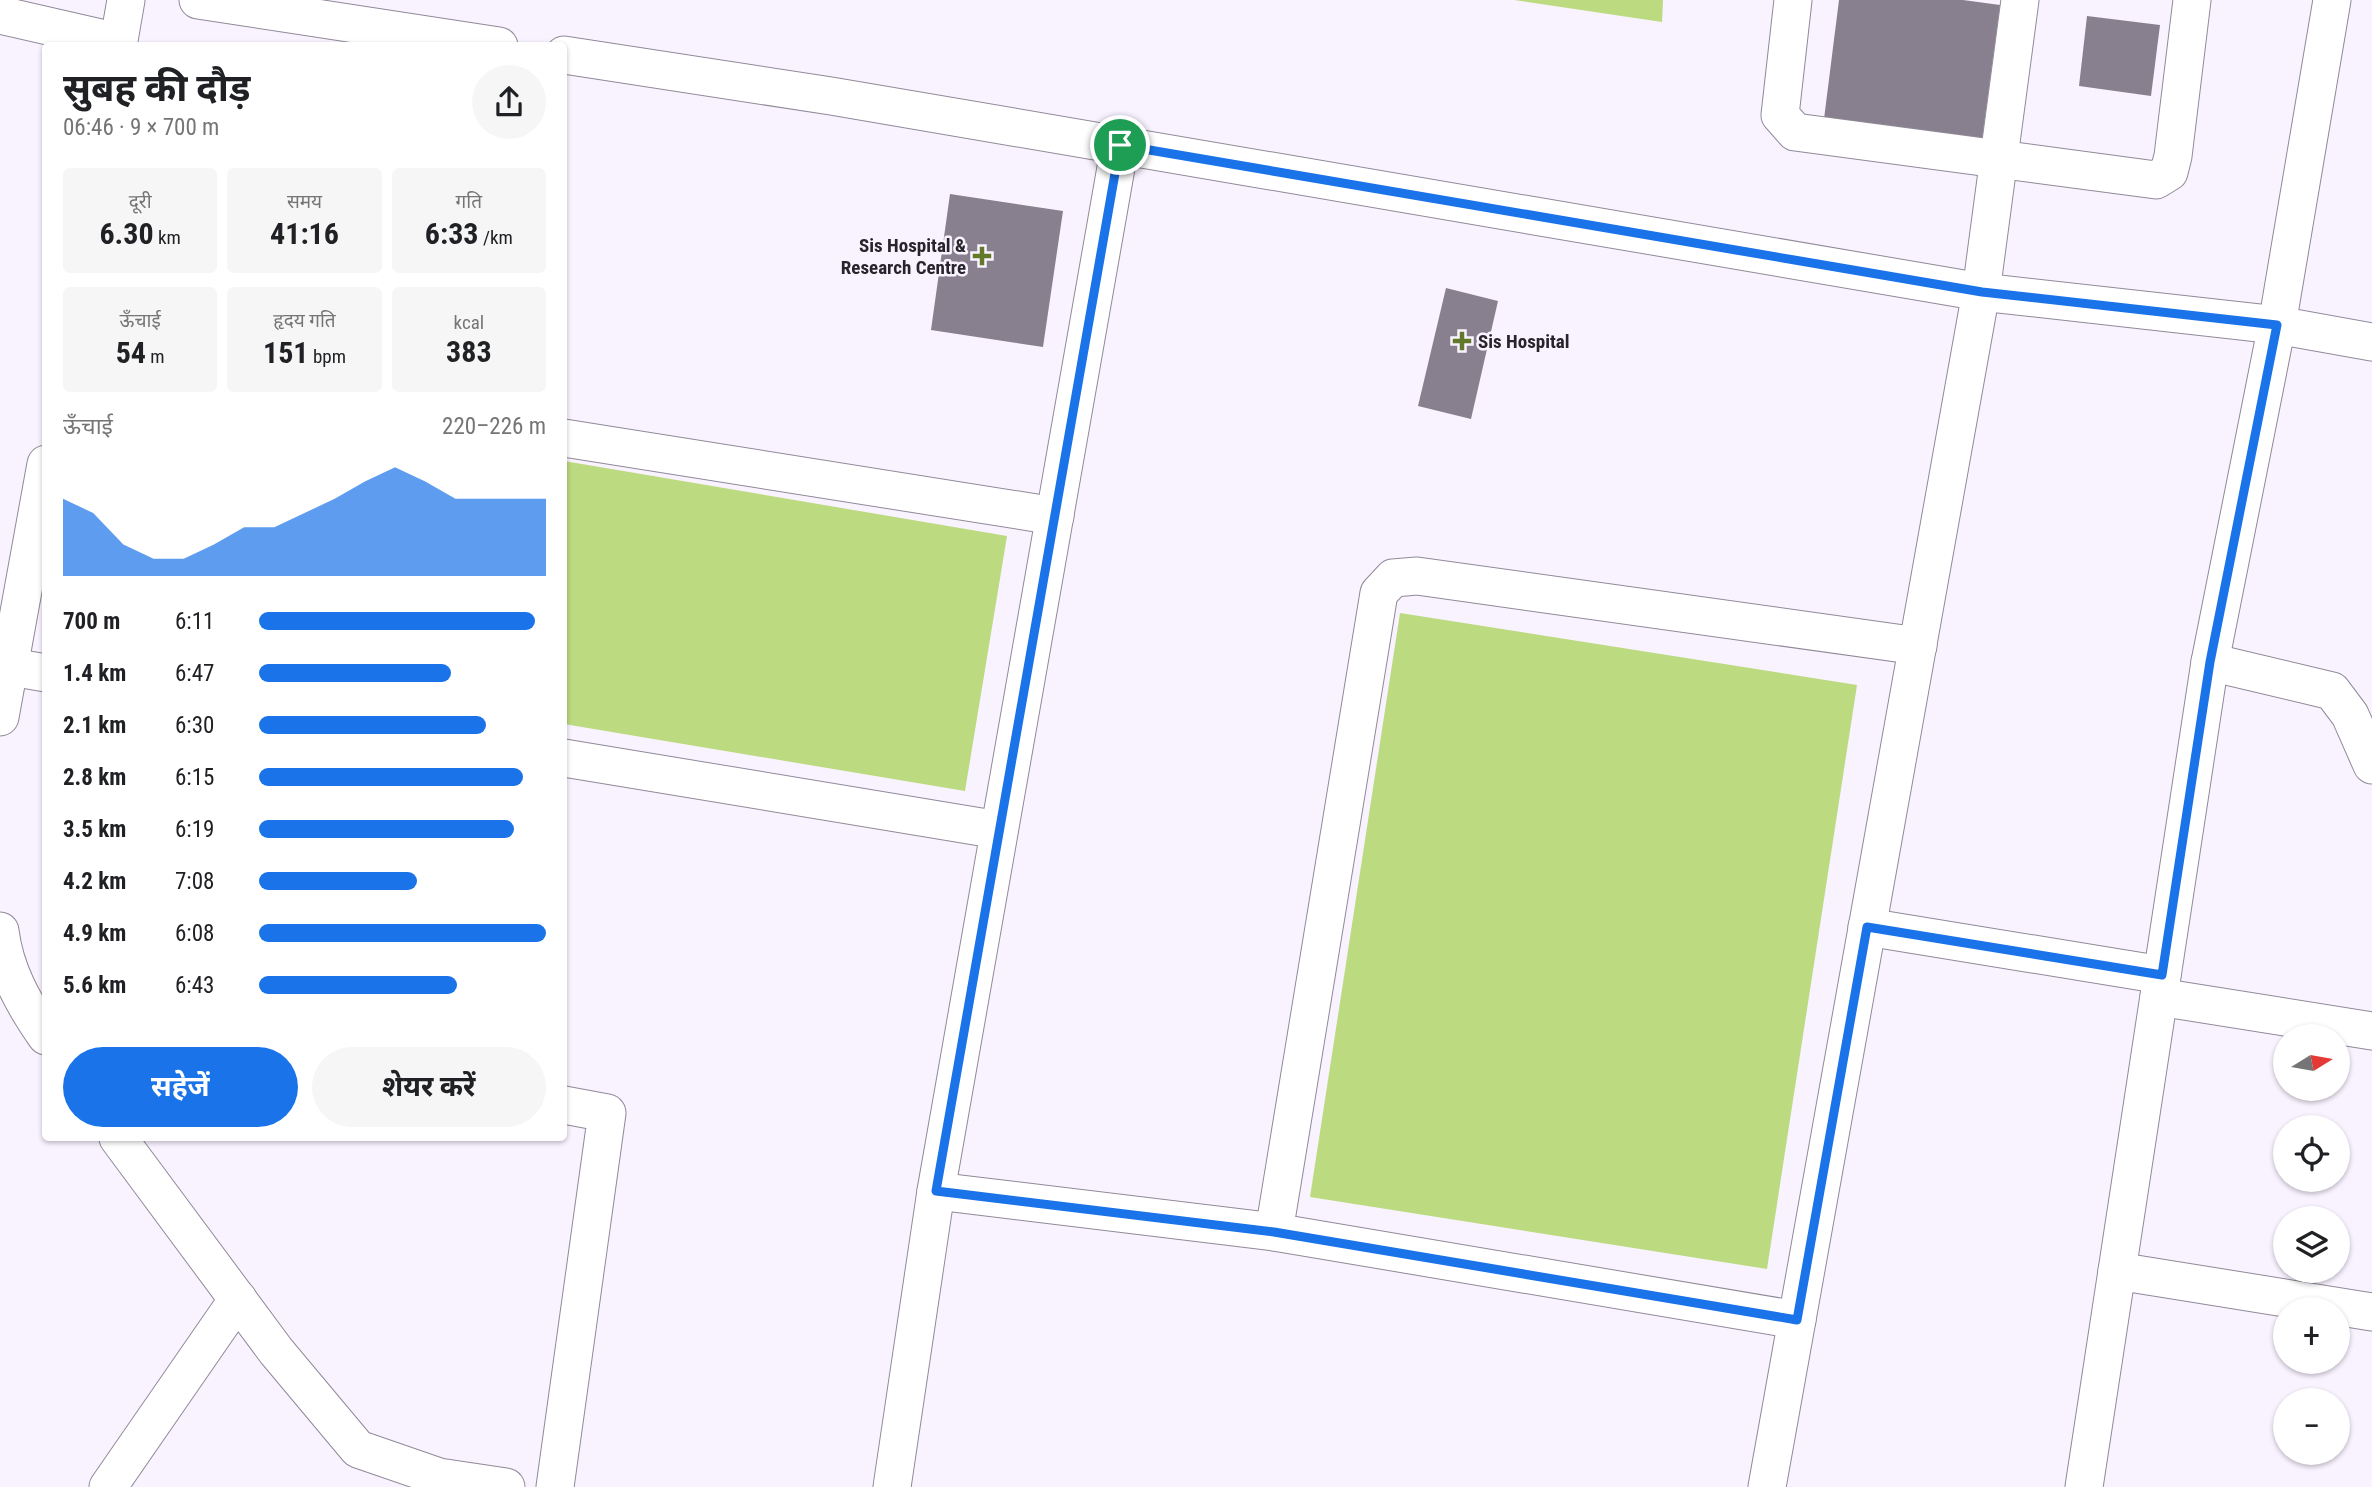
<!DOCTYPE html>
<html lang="hi">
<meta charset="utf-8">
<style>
body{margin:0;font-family:"Roboto Condensed","Noto Sans Devanagari",sans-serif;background:#f6f6f6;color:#202124;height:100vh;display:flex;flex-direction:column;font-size:26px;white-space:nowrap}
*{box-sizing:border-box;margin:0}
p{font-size:23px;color:#757577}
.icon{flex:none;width:38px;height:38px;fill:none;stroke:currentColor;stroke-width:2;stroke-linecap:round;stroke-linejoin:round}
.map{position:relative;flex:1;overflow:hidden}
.drawer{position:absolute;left:42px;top:42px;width:525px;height:1099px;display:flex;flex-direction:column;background:#fff;border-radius:7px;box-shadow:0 2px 5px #0004}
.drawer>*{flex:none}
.needle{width:46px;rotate:79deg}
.fabs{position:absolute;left:2273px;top:1024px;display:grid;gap:14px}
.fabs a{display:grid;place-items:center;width:77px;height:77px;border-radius:50%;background:#fff;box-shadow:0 2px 5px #0004;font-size:35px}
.pin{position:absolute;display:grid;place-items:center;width:60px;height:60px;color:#fff;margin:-30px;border:4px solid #fff;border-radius:50%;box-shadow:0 2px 7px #0007}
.round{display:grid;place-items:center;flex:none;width:74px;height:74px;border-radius:37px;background:#f6f6f6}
.summary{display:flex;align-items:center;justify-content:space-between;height:119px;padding:0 21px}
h1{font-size:38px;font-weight:700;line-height:52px}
.figures{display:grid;grid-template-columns:repeat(3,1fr);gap:10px;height:119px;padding:7px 21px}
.figures div{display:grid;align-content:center;border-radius:7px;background:#f6f6f6;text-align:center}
.figures b{font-size:30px;font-weight:700}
.figures small{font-size:19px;font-weight:400}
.figures p{font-size:19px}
.chart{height:196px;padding:14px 21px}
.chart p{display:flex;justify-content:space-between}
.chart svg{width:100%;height:126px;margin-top:7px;fill:#1a73e8;opacity:.7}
.button{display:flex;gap:14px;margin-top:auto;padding:14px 21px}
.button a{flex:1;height:80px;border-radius:42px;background:#1a73e8;color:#fff;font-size:28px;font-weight:700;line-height:80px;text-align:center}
.button a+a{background:#f6f6f6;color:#202124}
ul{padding:0 21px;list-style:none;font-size:23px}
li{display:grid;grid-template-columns:112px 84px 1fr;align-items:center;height:52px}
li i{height:18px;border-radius:9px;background:#1a73e8}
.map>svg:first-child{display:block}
.green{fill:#bcda7f}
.building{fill:#88808f}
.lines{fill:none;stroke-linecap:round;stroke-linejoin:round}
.street-casing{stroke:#918998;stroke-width:39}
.street{stroke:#fff;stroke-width:37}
.route-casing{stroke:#fff;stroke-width:14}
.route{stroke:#1a73e8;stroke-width:9}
.poi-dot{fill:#62792a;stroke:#f9f2ff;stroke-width:2.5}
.labels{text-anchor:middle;stroke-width:5;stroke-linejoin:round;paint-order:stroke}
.poi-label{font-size:19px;font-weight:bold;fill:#27242a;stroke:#f9f2ff;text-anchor:end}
</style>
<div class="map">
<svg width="2372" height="1487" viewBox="0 0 2372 1487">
<rect width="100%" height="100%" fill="#f9f2ff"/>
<!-- green -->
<g class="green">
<path d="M1514,0H1663L1662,22Z"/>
<path d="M564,461L1007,536L965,791L564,724Z"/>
<path d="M1400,613L1857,685L1767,1269L1310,1197Z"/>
</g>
<!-- building -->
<g class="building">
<path d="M1839,0H1963L2000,5L1982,140L1824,119Z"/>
<path d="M2087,16L2160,25L2151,96L2079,86Z"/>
<path d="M950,194L1063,211L1043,347L931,330Z"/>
<path d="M1446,288L1498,301L1471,419L1418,406Z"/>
</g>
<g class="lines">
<!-- street casing -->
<g class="street-casing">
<g id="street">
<path d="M198,0L499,46"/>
<path d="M1793,0L1780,115L1795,132L2156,180L2169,172L2173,156L2192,0"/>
<path d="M0,15L118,42"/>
<path d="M118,46L126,0"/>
<path d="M564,55L831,96L1981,292L2277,325L2372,342"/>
<path d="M564,438L1055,516"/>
<path d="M2210,662L2332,691L2350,715L2372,765"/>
<path d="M11,667L46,673"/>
<path d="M0,717L46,464"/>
<path d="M564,758L999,830"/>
<path d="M1867,927L2162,975"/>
<path d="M0,931C5,971 23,1003 46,1036"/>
<path d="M2159,997L2372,1031"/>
<path d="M118,1138L276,1351L358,1449L439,1477L506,1487"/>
<path d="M936,1191L1274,1232"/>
<path d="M2117,1271L2372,1312"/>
<path d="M1797,1320L1274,1232L1379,593L1393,578L1417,576L1918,646"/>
<path d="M108,1487L238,1299"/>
<path d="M555,1487L607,1113L564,1105"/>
<path d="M892,1487L936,1191L1120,145"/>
<path d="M1767,1487L1981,292L2020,0"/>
<path d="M2084,1487L2210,662L2277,325L2332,0"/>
</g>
</g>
<!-- street -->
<use href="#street" class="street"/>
</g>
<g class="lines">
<!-- route casing -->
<g class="route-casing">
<path id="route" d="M1120,145L1982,292L2277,325L2210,662L2162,975L1867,927L1797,1320L1274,1232L936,1191Z"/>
</g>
<!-- route -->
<use href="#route" class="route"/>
</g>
<!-- markers -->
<g class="poi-dot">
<path d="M978.5 245.5h7v7h7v7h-7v7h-7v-7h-7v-7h7z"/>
<path d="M1458.5 330.5h7v7h7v7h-7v7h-7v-7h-7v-7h7z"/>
</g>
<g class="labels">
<!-- poi labels -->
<g class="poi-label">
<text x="966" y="252">Sis Hospital &amp;<tspan x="966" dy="22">Research Centre</tspan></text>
<text x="1478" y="348" text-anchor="start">Sis Hospital</text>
</g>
</g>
</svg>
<div class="fabs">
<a><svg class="needle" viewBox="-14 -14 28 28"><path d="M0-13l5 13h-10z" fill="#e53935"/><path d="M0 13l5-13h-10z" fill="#757577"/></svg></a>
<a><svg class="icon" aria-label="locate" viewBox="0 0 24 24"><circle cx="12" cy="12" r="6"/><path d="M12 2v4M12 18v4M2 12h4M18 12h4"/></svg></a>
<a><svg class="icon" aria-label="layers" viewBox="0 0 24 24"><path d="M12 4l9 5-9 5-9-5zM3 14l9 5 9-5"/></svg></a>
<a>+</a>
<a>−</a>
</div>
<div class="pin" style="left:1120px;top:145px;background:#1e9e55"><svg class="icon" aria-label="arrive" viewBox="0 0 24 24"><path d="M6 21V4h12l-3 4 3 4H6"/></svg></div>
<section class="drawer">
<div class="summary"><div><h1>सुबह की दौड़</h1><p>06:46 · 9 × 700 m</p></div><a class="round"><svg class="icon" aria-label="share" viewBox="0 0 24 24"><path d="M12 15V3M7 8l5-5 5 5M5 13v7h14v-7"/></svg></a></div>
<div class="figures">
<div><p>दूरी</p><b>6.30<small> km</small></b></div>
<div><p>समय</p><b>41:16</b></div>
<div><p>गति</p><b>6:33<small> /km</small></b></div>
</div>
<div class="figures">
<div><p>ऊँचाई</p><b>54<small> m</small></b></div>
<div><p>हृदय गति</p><b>151<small> bpm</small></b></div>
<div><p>kcal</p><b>383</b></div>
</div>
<div class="chart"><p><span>ऊँचाई</span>220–226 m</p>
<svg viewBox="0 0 160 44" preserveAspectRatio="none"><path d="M0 44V17L10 22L20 33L30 38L40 38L50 33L60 27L70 27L80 22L90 17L100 11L110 6L120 11L130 17L140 17L150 17L160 17V44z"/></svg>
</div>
<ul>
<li><b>700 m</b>6:11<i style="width:96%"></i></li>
<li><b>1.4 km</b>6:47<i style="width:67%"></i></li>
<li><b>2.1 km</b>6:30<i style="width:79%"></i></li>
<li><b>2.8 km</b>6:15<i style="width:92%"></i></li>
<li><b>3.5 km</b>6:19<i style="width:89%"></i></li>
<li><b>4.2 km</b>7:08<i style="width:55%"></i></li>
<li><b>4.9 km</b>6:08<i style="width:100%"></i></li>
<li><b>5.6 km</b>6:43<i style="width:69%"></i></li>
</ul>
<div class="button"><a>सहेजें</a><a>शेयर करें</a></div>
</section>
</div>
